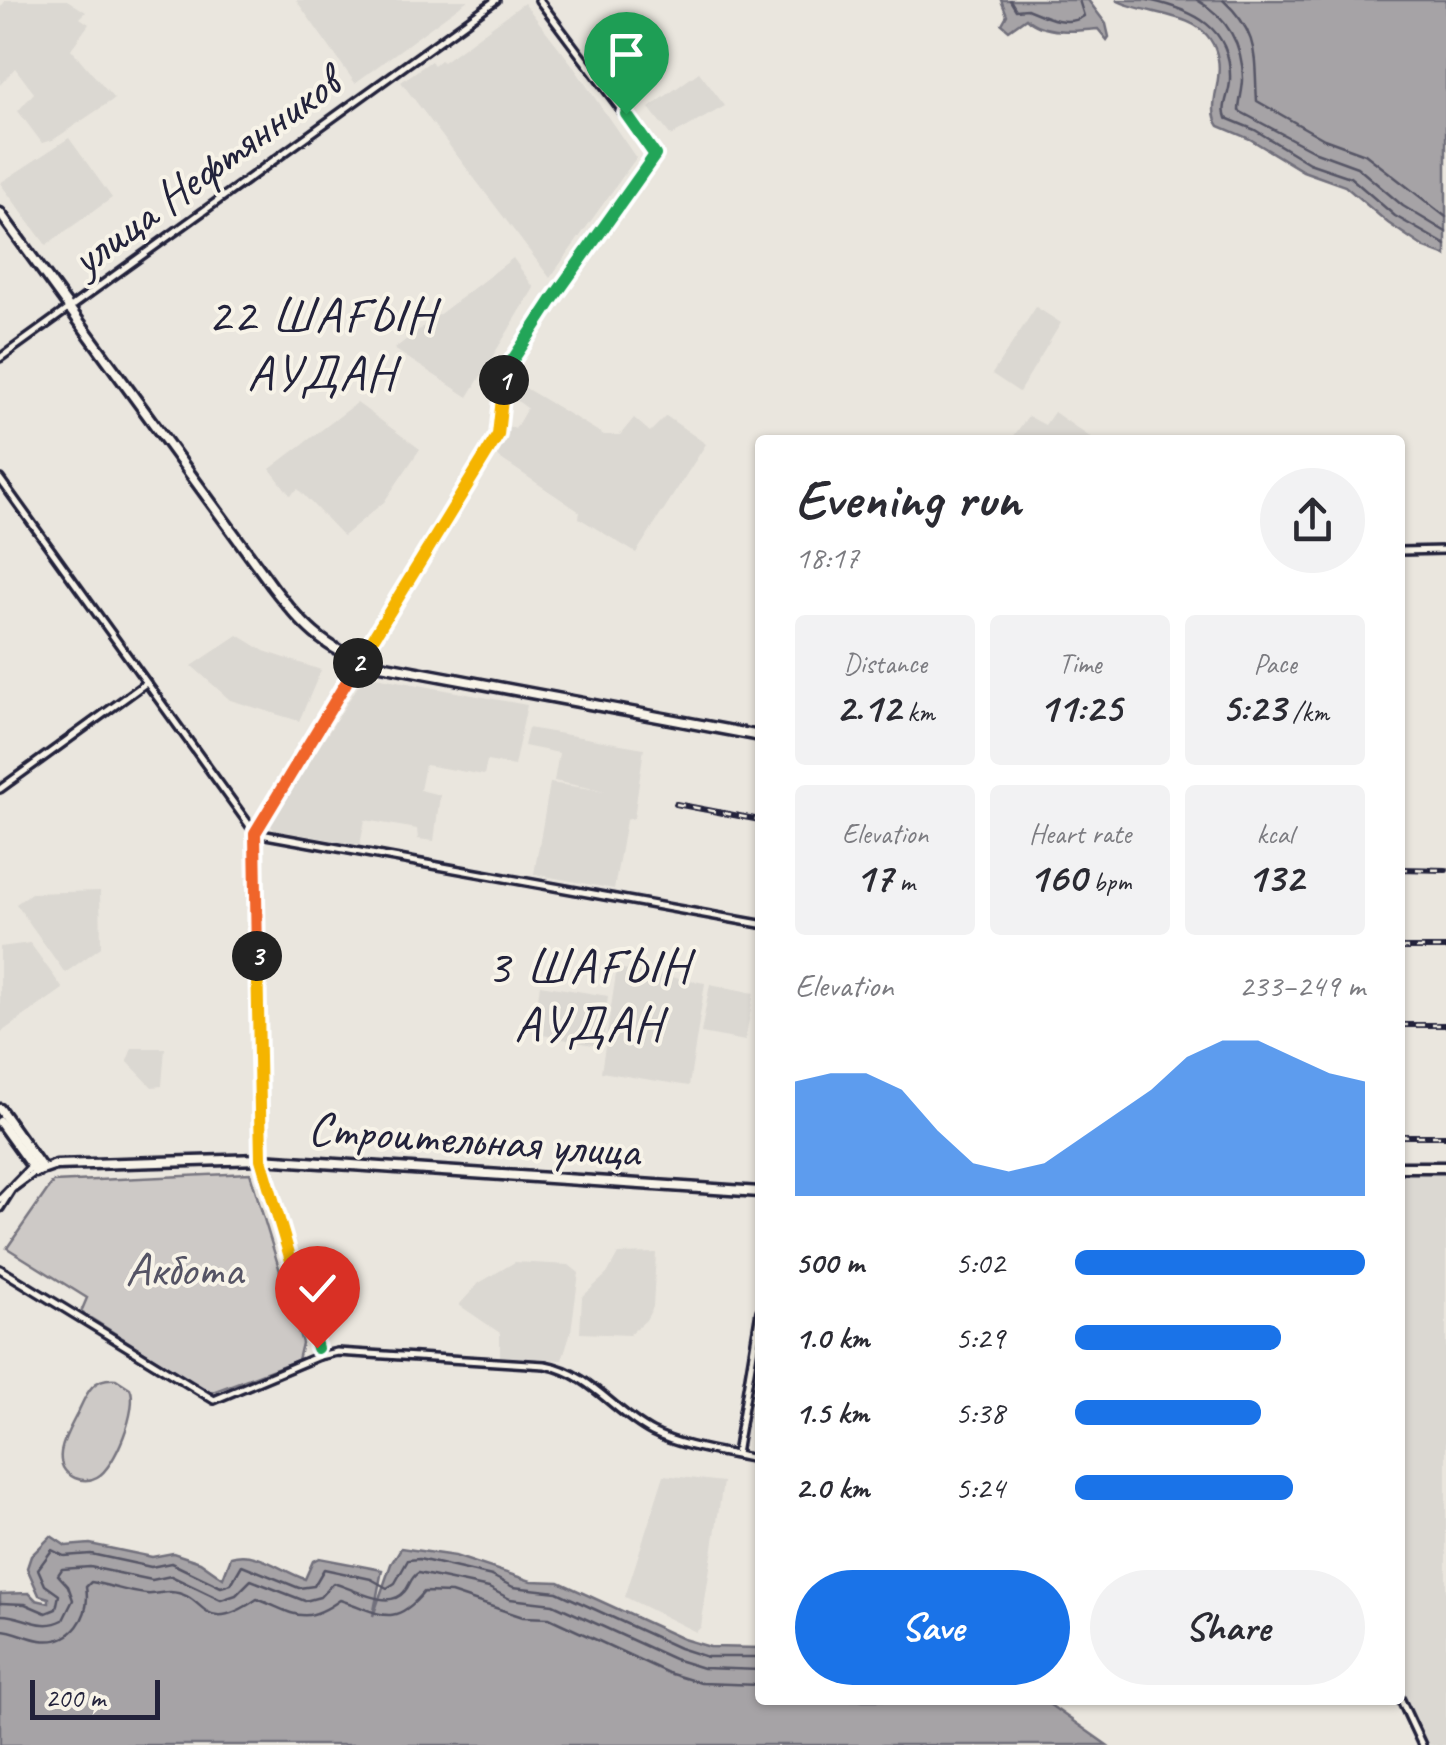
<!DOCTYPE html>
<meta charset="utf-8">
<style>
body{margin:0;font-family:Caveat,sans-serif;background:#f2f2f3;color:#2b2b33;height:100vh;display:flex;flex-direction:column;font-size:38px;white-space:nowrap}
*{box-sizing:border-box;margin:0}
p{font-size:32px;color:#7c7c81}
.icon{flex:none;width:55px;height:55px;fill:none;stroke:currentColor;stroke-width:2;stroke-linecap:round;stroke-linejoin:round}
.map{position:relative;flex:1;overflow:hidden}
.panel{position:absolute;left:755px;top:435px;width:650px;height:1270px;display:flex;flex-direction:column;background:#fff;border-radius:10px;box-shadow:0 2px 8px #0004}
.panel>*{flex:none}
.scale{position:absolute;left:30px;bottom:25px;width:130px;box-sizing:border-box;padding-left:10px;border:5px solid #22223b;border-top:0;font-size:28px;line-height:35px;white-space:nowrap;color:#22223b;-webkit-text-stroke:8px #f7f3e8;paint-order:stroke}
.pin{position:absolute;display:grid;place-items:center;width:85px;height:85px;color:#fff;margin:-102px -42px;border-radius:50% 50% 50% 0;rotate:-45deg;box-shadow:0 0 10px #0007}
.pin .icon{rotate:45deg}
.km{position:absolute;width:50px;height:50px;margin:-25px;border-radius:50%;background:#222;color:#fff;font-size:28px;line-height:50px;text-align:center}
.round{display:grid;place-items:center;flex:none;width:105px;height:105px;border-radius:52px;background:#f2f2f3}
.head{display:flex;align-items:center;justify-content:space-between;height:170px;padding:0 40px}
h1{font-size:55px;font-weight:700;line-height:75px}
.stats{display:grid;grid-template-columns:repeat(3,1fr);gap:15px;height:170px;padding:10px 40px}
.stats div{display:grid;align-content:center;border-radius:10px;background:#f2f2f3;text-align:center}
.stats b{font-size:42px;font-weight:700}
.stats small{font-size:28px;font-weight:400}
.stats p{font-size:28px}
.chart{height:280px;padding:20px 40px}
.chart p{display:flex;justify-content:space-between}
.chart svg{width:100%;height:180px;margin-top:10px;fill:#1a73e8;opacity:.7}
.primary-button{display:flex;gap:20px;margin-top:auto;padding:20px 40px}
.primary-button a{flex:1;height:115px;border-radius:60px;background:#1a73e8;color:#fff;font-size:40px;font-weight:700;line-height:115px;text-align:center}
.primary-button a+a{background:#f2f2f3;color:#2b2b33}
ul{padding:0 40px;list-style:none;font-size:32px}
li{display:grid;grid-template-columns:160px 120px 1fr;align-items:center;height:75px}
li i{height:25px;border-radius:12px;background:#1a73e8}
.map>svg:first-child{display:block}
.built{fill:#dbd8d2}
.green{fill:#cdc9c6;stroke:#787680;stroke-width:2.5}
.water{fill:#a6a3a6;stroke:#716f7b;stroke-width:2.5}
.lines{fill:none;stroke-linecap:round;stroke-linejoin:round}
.shore{stroke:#575666;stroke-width:2.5}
.minor-casing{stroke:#22223b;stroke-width:12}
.major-casing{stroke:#22223b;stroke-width:15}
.minor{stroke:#f7f3e8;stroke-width:5}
.major{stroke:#f7f3e8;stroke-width:8}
.rail-casing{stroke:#22223b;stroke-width:6}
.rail{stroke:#f7f3e8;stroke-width:2.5;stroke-dasharray:8;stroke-linecap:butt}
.split-1-casing{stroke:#fff;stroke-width:20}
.split-2-casing{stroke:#fff;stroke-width:20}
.split-3-casing{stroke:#fff;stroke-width:20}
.split-4-casing{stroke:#fff;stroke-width:20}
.split-5-casing{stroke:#fff;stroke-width:20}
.split-1{stroke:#22a559;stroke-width:12}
.split-2{stroke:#f5b400;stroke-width:12}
.split-3{stroke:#f0652b;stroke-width:12}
.split-4{stroke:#f5b400;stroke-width:12}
.split-5{stroke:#22a559;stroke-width:12}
.labels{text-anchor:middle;stroke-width:8;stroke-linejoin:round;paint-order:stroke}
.street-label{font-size:48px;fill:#22223b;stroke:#f7f3e8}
.park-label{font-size:48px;fill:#555465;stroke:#f7f3e8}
.neighbourhood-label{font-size:50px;letter-spacing:2.5px;fill:#22223b;stroke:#f7f3e8}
</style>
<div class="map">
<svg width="1446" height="1745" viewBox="0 0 1446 1745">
<rect width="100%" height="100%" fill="#eae6de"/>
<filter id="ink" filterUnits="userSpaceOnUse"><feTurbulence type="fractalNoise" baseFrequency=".01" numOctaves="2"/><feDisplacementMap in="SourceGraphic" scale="20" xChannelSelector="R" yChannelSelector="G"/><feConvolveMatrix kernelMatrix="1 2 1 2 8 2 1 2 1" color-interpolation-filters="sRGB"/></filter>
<g filter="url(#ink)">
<!-- built -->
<g class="built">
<path d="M6,0H67L86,12L80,18L89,24L71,49L114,99L53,140L42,143L18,111L34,93L15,68L0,85V8Z"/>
<path d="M296,0H468L355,83Z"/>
<path d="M524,3L571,63L636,158L550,278L401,82L431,61L434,65L440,60L443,62Z"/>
<path d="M699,72L725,106L671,136L649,108Z"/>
<path d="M69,138L112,198L46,245L0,183Z"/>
<path d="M513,258L534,288L468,397L394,349Z"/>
<path d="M1036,307L1061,323L1019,392L992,374Z"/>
<path d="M522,386L604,435H620L634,418L650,432L666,416L706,444L636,553L579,518L580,512L492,453L508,426L515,429L527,408L515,399Z"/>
<path d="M357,403L420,449L384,502L343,536L298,489L290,495L270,469Z"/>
<path d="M1054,412L1094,440H1011L1028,416L1045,425Z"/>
<path d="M238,635L264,651L321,670L299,721L230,700L192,666Z"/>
<path d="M365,675L527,705L514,766L487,761L484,775L425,765L420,790L440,795L434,841L418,839L417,829L365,820L360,845L274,830L270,824Z"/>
<path d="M528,728L644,748L634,818L626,820L614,889L534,874L550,783L605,791L554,781L559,753L524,746Z"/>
<path d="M100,891L101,947L65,973L16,904L31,893Z"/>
<path d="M30,943L63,989L0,1033V947Z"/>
<path d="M617,968L705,983L689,1086L601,1072Z"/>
<path d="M710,984L754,993L745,1041L701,1033Z"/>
<path d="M540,985L608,996L602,1047L533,1033Z"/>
<path d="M132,1048H165L162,1086L152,1087L127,1061Z"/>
<path d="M1400,1167H1446V1745H1422L1400,1700Z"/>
<path d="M656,1253L653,1307L646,1320L629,1335L580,1333L582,1297L607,1274L618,1254Z"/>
<path d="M515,1262L569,1265L579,1273L571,1331L562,1360L500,1356V1333L459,1305L479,1283Z"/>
<path d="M664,1475L723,1482L701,1627L696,1632L625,1597Z"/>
</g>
<!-- green -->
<g class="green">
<path d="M250,1173L302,1343L298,1360L210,1393L81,1312L87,1298L7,1248L53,1182Z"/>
<path d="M116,1379L130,1388C139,1407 115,1468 97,1477C90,1481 82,1481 75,1478C45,1464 70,1429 79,1410C87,1392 93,1377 116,1379Z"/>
</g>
<!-- water -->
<g class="water">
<path d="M1001,0H1088L1106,24L1109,37L1107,40L1098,29C1079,31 1043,35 1026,18L1009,30L1002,24L1007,15Z"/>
<path d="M1116,0H1446V256L1425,248L1388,223L1345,186L1303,171L1250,139L1219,126C1206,107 1223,82 1218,59C1209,9 1150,18 1116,0Z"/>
<path d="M51,1536L66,1546L90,1544L152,1557L173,1553L200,1562L223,1578L231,1557C256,1549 281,1571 305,1579L313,1561L319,1558L382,1570L373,1616L391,1564L401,1548L455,1556L531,1581L559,1582L683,1639L710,1647L760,1648V1700H1043L1107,1745H0V1594L29,1593L36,1600L49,1603V1598L39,1595L27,1568L31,1556Z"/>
</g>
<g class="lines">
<!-- shore -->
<g class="shore">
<path d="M1010,0L1016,10L1027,9C1044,16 1067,28 1084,16L1079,0"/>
<path d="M1148,0C1193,10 1232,27 1230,80C1230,94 1221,106 1226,118L1255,130L1309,163L1350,177L1395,216L1446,245"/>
<path d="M1197,0C1227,17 1243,45 1243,79C1243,90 1239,101 1239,111L1316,152L1357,167L1403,206L1446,232"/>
<path d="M1223,0C1260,34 1254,57 1257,101L1324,139L1365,154L1446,217"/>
<path d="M0,1603L25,1604L46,1613L56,1609L59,1595L45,1585L38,1569L52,1550L64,1556L91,1554L151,1567L171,1563L221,1587L231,1584L242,1565L299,1588L314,1586L324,1569L371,1579L387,1588L395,1583L408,1560L419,1559L492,1576L513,1587L557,1592L679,1648L707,1657H760"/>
<path d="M0,1615C23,1614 40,1632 63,1620L73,1600L68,1586L58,1575L62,1569L90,1567L152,1580L171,1576L221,1600L236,1595L251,1580L305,1601L320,1597L333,1583C353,1588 388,1611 404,1592C411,1585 409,1579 418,1573L489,1588L510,1599L553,1604L674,1659L703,1668L760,1670"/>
<path d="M0,1630C15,1630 26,1638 40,1640C73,1645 91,1616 86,1587L91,1582C109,1585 127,1592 146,1594C155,1595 162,1592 170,1592C208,1593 199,1639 257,1599C294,1613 303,1627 340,1600C378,1611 392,1631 424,1592L451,1593L523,1617L549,1618L668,1673L701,1683L760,1685"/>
</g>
<!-- minor casing -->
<g class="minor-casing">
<g id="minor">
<path d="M0,358L496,0"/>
<path d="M0,479L255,833"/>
<path d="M1400,551L1446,550"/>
<path d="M0,789L146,683"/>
<path d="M255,833L760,924"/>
<path d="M0,1199L32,1166"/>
<path d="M0,1208L12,1189L35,1172"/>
<path d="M0,1269L214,1400L319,1356L337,1352L545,1365C590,1373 614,1412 652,1432C684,1448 725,1452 760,1460"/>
<path d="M319,1356L261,1159L253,846L255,833L498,435L504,380L512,361L655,155L539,0"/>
<path d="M736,1454L760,1311"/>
<path d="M1400,1698L1422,1745"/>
</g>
</g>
<!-- major casing -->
<g class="major-casing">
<g id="major">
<path d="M0,213L272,586C298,620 326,652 370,663L760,736"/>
<path d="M0,1109L42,1168"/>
<path d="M0,1122L36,1172L56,1165L261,1159L760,1192"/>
<path d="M1400,1167H1446"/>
</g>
</g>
<!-- minor -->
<use href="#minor" class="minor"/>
<!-- major -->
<use href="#major" class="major"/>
<!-- rail casing -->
<g class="rail-casing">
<g id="rail">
<path d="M676,804L760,820"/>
<path d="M1400,869L1446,870"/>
<path d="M1400,948H1446"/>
<path d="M1400,1025H1446"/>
<path d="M1400,1136H1446"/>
</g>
</g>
<!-- rail -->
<use href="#rail" class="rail"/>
</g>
</g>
<g class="lines" filter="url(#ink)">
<!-- split-1 casing -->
<g class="split-1-casing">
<path id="split-1" d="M504,380L512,361L552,300L655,155L626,114"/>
</g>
<!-- split-2 casing -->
<g class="split-2-casing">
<path id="split-2" d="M358,663L498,435L504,380"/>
</g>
<!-- split-3 casing -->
<g class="split-3-casing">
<path id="split-3" d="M257,956L255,833L358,663"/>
</g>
<!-- split-4 casing -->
<g class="split-4-casing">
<path id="split-4" d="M257,956L261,1159L295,1274"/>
</g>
<!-- split-5 casing -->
<g class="split-5-casing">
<path id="split-5" d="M295,1274L317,1348"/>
</g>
<!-- split-1 -->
<use href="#split-1" class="split-1"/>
<!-- split-2 -->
<use href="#split-2" class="split-2"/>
<!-- split-3 -->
<use href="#split-3" class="split-3"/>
<!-- split-4 -->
<use href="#split-4" class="split-4"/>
<!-- split-5 -->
<use href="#split-5" class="split-5"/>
</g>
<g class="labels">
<!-- street labels -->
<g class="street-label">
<text transform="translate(204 170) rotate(-36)" y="17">улица Нефтянников</text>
<text transform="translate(474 1138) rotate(4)" y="17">Строительная улица</text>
</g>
<!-- park labels -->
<g class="park-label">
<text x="184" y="1285">Акбота</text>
</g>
<!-- neighbourhood labels -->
<g class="neighbourhood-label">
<text x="322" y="332">22 ШАҒЫН<tspan x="322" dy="58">АУДАН</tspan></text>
<text x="589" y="983">3 ШАҒЫН<tspan x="589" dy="58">АУДАН</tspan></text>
</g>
</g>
</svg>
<div class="scale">200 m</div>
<div class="pin" style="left:626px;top:114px;background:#1e9e55"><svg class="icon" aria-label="arrive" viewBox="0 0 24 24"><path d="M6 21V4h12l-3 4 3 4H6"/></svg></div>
<div class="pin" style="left:317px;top:1348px;background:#d93025"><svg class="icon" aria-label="check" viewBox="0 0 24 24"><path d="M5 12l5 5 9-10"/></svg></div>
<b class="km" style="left:504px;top:380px">1</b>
<b class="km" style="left:358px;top:663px">2</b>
<b class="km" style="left:257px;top:956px">3</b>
<section class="panel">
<div class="head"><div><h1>Evening run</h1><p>18:17</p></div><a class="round"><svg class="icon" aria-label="share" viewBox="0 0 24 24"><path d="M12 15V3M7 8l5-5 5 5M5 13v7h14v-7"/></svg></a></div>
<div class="stats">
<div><p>Distance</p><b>2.12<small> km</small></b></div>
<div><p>Time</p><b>11:25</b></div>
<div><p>Pace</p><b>5:23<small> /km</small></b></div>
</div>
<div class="stats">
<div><p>Elevation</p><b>17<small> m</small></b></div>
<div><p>Heart rate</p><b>160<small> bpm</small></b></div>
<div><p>kcal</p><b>132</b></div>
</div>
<div class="chart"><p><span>Elevation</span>233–249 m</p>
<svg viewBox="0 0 160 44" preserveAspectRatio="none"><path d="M0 44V16L10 14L20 14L30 18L40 28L50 36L60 38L70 36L80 30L90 24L100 18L110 10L120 6L130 6L140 10L150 14L160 16V44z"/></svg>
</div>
<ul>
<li><b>500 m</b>5:02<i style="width:100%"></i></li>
<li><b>1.0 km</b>5:29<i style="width:71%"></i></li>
<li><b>1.5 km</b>5:38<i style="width:64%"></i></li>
<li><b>2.0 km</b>5:24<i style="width:75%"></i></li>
</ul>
<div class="primary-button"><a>Save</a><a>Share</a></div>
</section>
</div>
